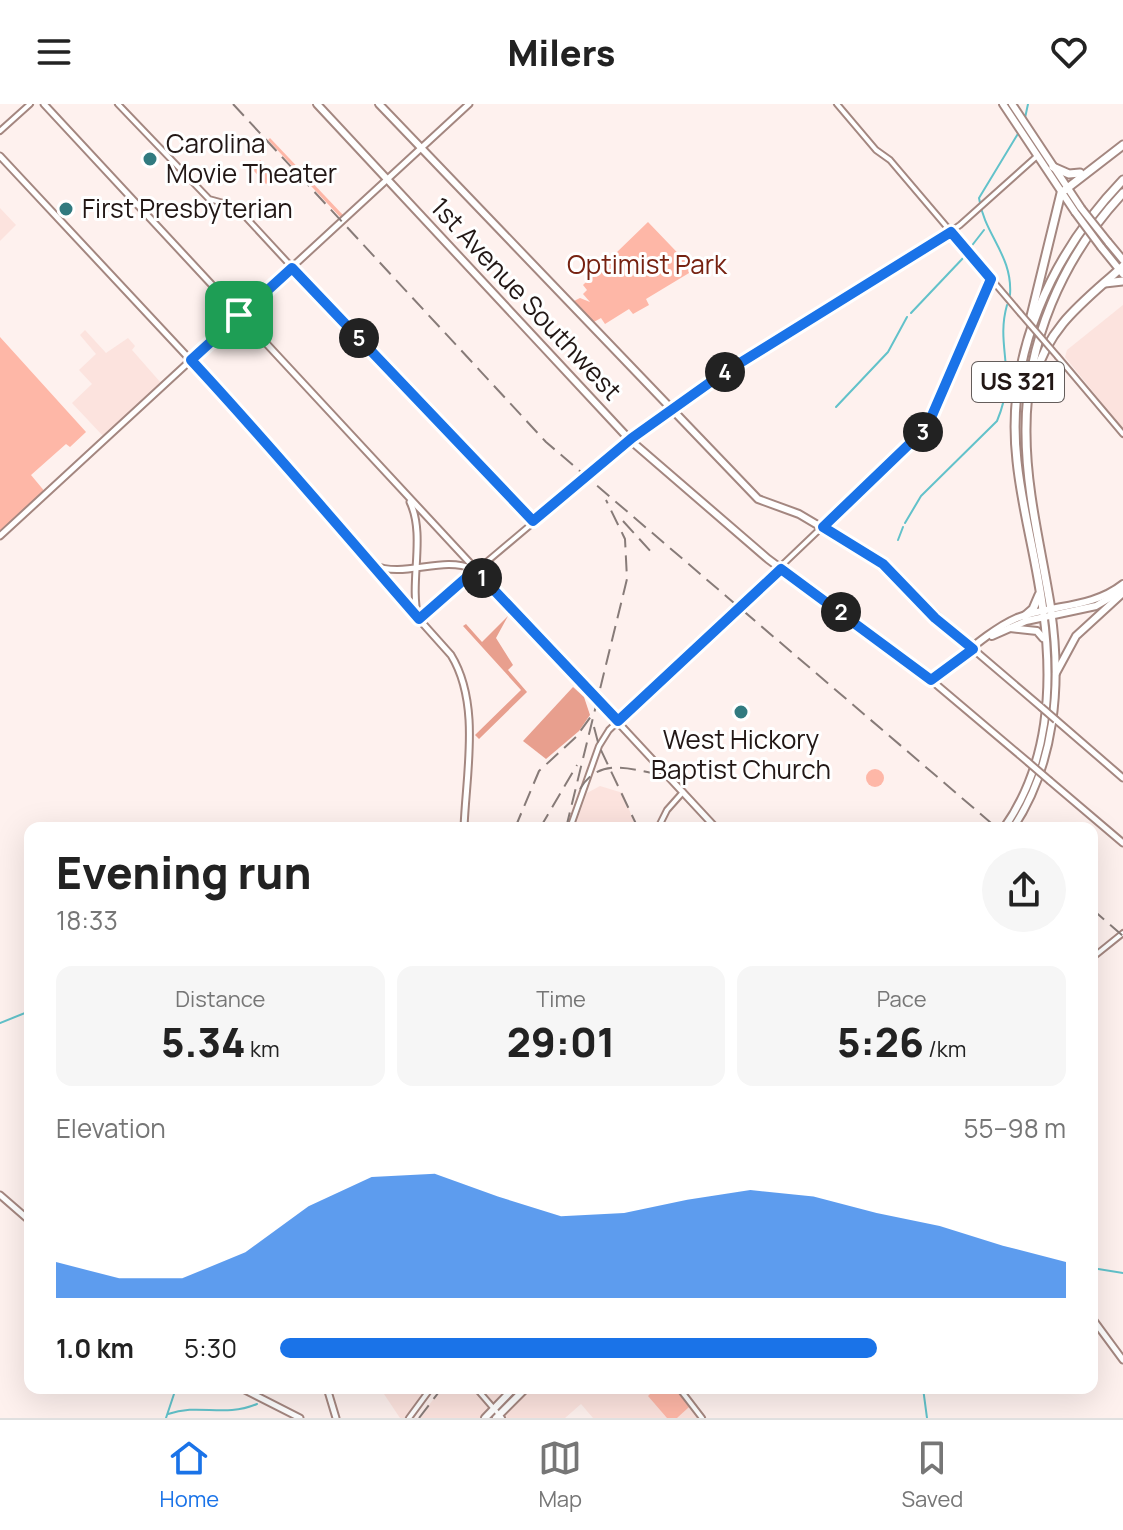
<!DOCTYPE html>
<meta charset="utf-8">
<style>
body{margin:0;font-family:Manrope,sans-serif;background:#f6f6f6;color:#222;height:100vh;display:flex;flex-direction:column;font-size:30px;white-space:nowrap}
*{box-sizing:border-box;margin:0}
p{font-size:26px;color:#767676}
.icon{flex:none;width:44px;height:44px;fill:none;stroke:currentColor;stroke-width:2;stroke-linecap:round;stroke-linejoin:round}
.map{position:relative;flex:1;overflow:hidden}
.details{position:absolute;left:24px;top:718px;width:1074px;height:572px;display:flex;flex-direction:column;background:#fff;border-radius:16px;box-shadow:0 8px 32px #0002}
.details>*{flex:none}
.pin{position:absolute;display:grid;place-items:center;width:68px;height:68px;color:#fff;margin:-34px;border-radius:16px;box-shadow:0 4px 12px #0006}
.km{position:absolute;width:40px;height:40px;margin:-20px;border-radius:50%;background:#222;color:#fff;font-size:22px;line-height:40px;text-align:center}
.round{display:grid;place-items:center;flex:none;width:84px;height:84px;border-radius:42px;background:#f6f6f6}
.summary{display:flex;align-items:center;justify-content:space-between;height:136px;padding:0 32px}
h1{font-size:44px;font-weight:800;line-height:60px}
.figures{display:grid;grid-template-columns:repeat(3,1fr);gap:12px;height:136px;padding:8px 32px}
.figures div{display:grid;align-content:center;border-radius:16px;background:#f6f6f6;text-align:center}
.figures b{font-size:40px;font-weight:800}
.figures small{font-size:22px;font-weight:400}
.figures p{font-size:22px}
.chart{height:224px;padding:16px 32px}
.chart p{display:flex;justify-content:space-between}
.chart svg{width:100%;height:144px;margin-top:8px;fill:#1a73e8;opacity:.7}
ul{padding:0 32px;list-style:none;font-size:26px}
li{display:grid;grid-template-columns:128px 96px 1fr;align-items:center;height:60px}
li i{height:20px;border-radius:10px;background:#1a73e8}
header{display:flex;justify-content:space-between;align-items:center;height:104px;padding:0 32px;background:#fff;font-size:36px;font-weight:800}
.tabs{display:flex;justify-content:space-around;align-items:center;height:112px;border-top:2px solid #e0e0e0;background:#fff;font-size:22px;color:#767676}
.tabs a{display:grid;justify-items:center;gap:4px}
.tabs .on{color:#1a73e8}
.map>svg:first-child{display:block}
.built{fill:#fce3de}
.green{fill:#feb7a7}
.forest{fill:#e89f8e}
.lines{fill:none;stroke-linecap:round;stroke-linejoin:round}
.stream{stroke:#62c2ca;stroke-width:2}
.tertiary-casing{stroke:#a48780;stroke-width:8}
.secondary-casing{stroke:#a48780;stroke-width:9}
.primary-casing{stroke:#a48780;stroke-width:10}
.trunk-casing{stroke:#a48780;stroke-width:10}
.motorway-casing{stroke:#a48780;stroke-width:11}
.tertiary{stroke:#fff;stroke-width:4}
.secondary{stroke:#fff;stroke-width:5}
.primary{stroke:#fff;stroke-width:6}
.trunk{stroke:#fff;stroke-width:6}
.motorway{stroke:#fff;stroke-width:7}
.rail{stroke:#877b78;stroke-width:2;stroke-dasharray:16 8;stroke-linecap:butt}
.tertiary-bridge-casing{stroke:#a48780;stroke-width:8;stroke-linecap:butt}
.secondary-bridge-casing{stroke:#a48780;stroke-width:9;stroke-linecap:butt}
.primary-bridge-casing{stroke:#a48780;stroke-width:10;stroke-linecap:butt}
.tertiary-bridge{stroke:#fff;stroke-width:4}
.secondary-bridge{stroke:#fff;stroke-width:5}
.primary-bridge{stroke:#fff;stroke-width:6}
.route-casing{stroke:#fff;stroke-width:16}
.route{stroke:#1a73e8;stroke-width:10}
.poi-dot{fill:#317a7f;stroke:#fff;stroke-width:3}
.labels{text-anchor:middle;stroke-width:6;stroke-linejoin:round;paint-order:stroke}
.shield{fill:#fff;stroke:#645d5b;stroke-width:2}
.shield-label{font-size:24px;font-weight:bold;fill:#221715}
.poi-label{font-size:26px;fill:#221715;stroke:#fff;text-anchor:start}
.park-label{font-size:26px;fill:#721;stroke:#fff}
.street-label{font-size:26px;fill:#221715;stroke:#fff}
</style>
<header><svg class="icon" aria-label="menu" viewBox="0 0 24 24"><path d="M4 6h16M4 12h16M4 18h16"/></svg>Milers<svg class="icon" aria-label="heart" viewBox="0 0 24 24"><path d="M12 20l-8-8c-3-5 5-10 8-4 3-6 11-1 8 4z"/></svg></header>
<div class="map">
<svg width="1123" height="1314" viewBox="0 0 1123 1314">
<rect width="100%" height="100%" fill="#fef1ee"/>
<!-- built -->
<g class="built">
<path d="M0,104L16,121L0,137Z"/>
<path d="M1123,201V325L1065,253L1067,246Z"/>
<path d="M85,226L106,249L128,234L135,242L132,246L161,279L104,333L72,299L92,280L79,266L96,250L80,231Z"/>
<path d="M600,682L623,689L636,724H574L587,689Z"/>
<path d="M380,1284H428L405,1314H400Z"/>
<path d="M442,1284H514L485,1314H419Z"/>
<path d="M529,1284H676L699,1314H593L581,1300L565,1314H507L505,1307Z"/>
</g>
<!-- green -->
<g class="green">
<path d="M270,34L343,111L341,114L268,36Z"/>
<path d="M260,56L276,71L266,80L253,66Z"/>
<path d="M648,118L694,166L646,195L649,201L633,210L629,205L605,220L601,214L592,219L572,198L580,194L590,198L583,190L587,186L583,181Z"/>
<path d="M0,233L86,328L70,343L66,340L31,371L46,389L0,429Z"/>
<circle cx="875" cy="674" r="9"/>
<path d="M656,1284H675L689,1303L677,1314H667L648,1292Z"/>
</g>
<!-- forest -->
<g class="forest">
<path d="M508,512L496,534L513,561L508,566L527,588L479,635L475,631L521,586L463,522L466,520L482,538Z"/>
<path d="M573,583L584,593L590,611L579,627L546,655L523,637Z"/>
</g>
<g class="lines">
<!-- stream -->
<g class="stream">
<path d="M1025,14L1028,0"/>
<path d="M970,144L984,126"/>
<path d="M1010,191C1013,151 984,131 979,94L1019,28"/>
<path d="M911,209L965,152"/>
<path d="M836,303L888,248L907,213"/>
<path d="M905,419L921,392L997,317C1018,268 995,243 1007,201"/>
<path d="M898,436L903,423"/>
<path d="M0,919L30,907"/>
<path d="M1092,1164L1123,1169"/>
<path d="M923,1284L927,1314"/>
<path d="M267,1286V1284"/>
<path d="M168,1310C200,1299 223,1314 257,1300"/>
<path d="M166,1314L176,1284"/>
</g>
<!-- tertiary casing -->
<g class="tertiary-casing">
<g id="tertiary">
<path d="M118,0L209,95L231,101L241,108L461,346L533,417"/>
<path d="M837,0L876,46L890,56L1020,209"/>
<path d="M0,27L30,0"/>
<path d="M1058,253L1123,330"/>
<path d="M419,515L643,326L774,235L898,164L960,121L1036,53"/>
<path d="M570,724L599,642L609,626L927,323L991,175"/>
<path d="M658,724L667,706L683,688"/>
<path d="M1092,854L1123,829"/>
<path d="M476,1284L502,1314"/>
<path d="M679,1284L702,1314"/>
<path d="M409,1314L431,1284"/>
</g>
</g>
<!-- secondary casing -->
<g class="secondary-casing">
<g id="secondary">
<path d="M44,0L716,724"/>
<path d="M0,52L296,369L324,409L451,551C481,600 466,669 464,724"/>
<path d="M410,398C426,432 409,477 418,514"/>
<path d="M0,432L469,0"/>
<path d="M373,461C405,475 441,451 473,465"/>
<path d="M973,545L1041,603"/>
<path d="M931,576L1028,658"/>
<path d="M1056,616L1123,674"/>
<path d="M1050,677L1123,739"/>
<path d="M0,1091L30,1117"/>
<path d="M1092,1214L1123,1256"/>
<path d="M241,1284L300,1314"/>
<path d="M327,1284L336,1314"/>
</g>
</g>
<!-- primary casing -->
<g class="primary-casing">
<g id="primary">
<path d="M317,0L630,336L768,455L931,576C957,557 989,526 1017,514C1053,500 1091,505 1123,480"/>
<path d="M379,0L758,395L799,410L875,455L973,545"/>
<path d="M1003,0L1075,108"/>
<path d="M1012,0L1081,104"/>
<path d="M1108,138L1123,156"/>
<path d="M1101,143L1123,170"/>
<path d="M992,532L1026,517L1096,502L1123,486"/>
</g>
</g>
<!-- trunk casing -->
<g class="trunk-casing">
<g id="trunk">
<path d="M1010,524L1037,527L1043,534"/>
<path d="M1056,569L1076,532L1123,489"/>
<path d="M1004,724C1049,660 1053,582 1043,507"/>
<path d="M1013,724C1055,661 1062,581 1051,506"/>
<path d="M485,1314L514,1284"/>
<path d="M496,1314L526,1284"/>
</g>
</g>
<!-- motorway casing -->
<g class="motorway-casing">
<g id="motorway">
<path d="M1053,63L1069,70L1080,69"/>
<path d="M1105,179L1123,177"/>
<path d="M1031,212L1061,89L1123,41"/>
<path d="M1035,272C1050,220 1085,197 1123,162"/>
<path d="M1051,506C1042,448 1026,388 1026,329C1025,240 1062,154 1123,89"/>
<path d="M1043,507C1037,456 1022,407 1017,357C1005,251 1051,151 1123,76"/>
<path d="M1025,512L1033,505L1039,491"/>
</g>
</g>
<!-- tertiary -->
<use href="#tertiary" class="tertiary"/>
<!-- secondary -->
<use href="#secondary" class="secondary"/>
<!-- primary -->
<use href="#primary" class="primary"/>
<!-- trunk -->
<use href="#trunk" class="trunk"/>
<!-- motorway -->
<use href="#motorway" class="motorway"/>
<!-- rail -->
<g class="rail">
<path d="M233,0L546,338L997,724"/>
<path d="M623,417L654,451"/>
<path d="M594,623L599,642L638,724"/>
<path d="M580,685C597,656 624,663 652,669"/>
<path d="M515,724L539,667L576,633L592,611"/>
<path d="M540,724L577,661"/>
<path d="M566,724L627,475L625,435L606,396"/>
<path d="M1092,805L1123,832"/>
<path d="M419,1314L442,1284"/>
</g>
<!-- tertiary-bridge casing -->
<g class="tertiary-bridge-casing">
<path id="tertiary-bridge" d="M1020,209L1058,253"/>
</g>
<!-- secondary-bridge casing -->
<g class="secondary-bridge-casing">
<g id="secondary-bridge">
<path d="M1041,603L1056,616"/>
<path d="M1028,658L1050,677"/>
</g>
</g>
<!-- primary-bridge casing -->
<g class="primary-bridge-casing">
<g id="primary-bridge">
<path d="M1081,104L1108,138"/>
<path d="M1075,108L1101,143"/>
</g>
</g>
<!-- tertiary-bridge -->
<use href="#tertiary-bridge" class="tertiary-bridge"/>
<!-- secondary-bridge -->
<use href="#secondary-bridge" class="secondary-bridge"/>
<!-- primary-bridge -->
<use href="#primary-bridge" class="primary-bridge"/>
</g>
<g class="lines">
<!-- route casing -->
<g class="route-casing">
<path id="route" d="M951,128L991,175L927,323L823,423L883,460L935,514L973,545L931,576L781,465L618,617L475,466L419,515C343,428 270,341 191,256L292,164L533,417L632,334L719,272Z"/>
</g>
<!-- route -->
<use href="#route" class="route"/>
</g>
<!-- markers -->
<g class="poi-dot">
<circle cx="150" cy="55" r="8"/>
<circle cx="66" cy="105" r="8"/>
<circle cx="741" cy="608" r="8"/>
</g>
<g class="labels">
<!-- shield labels -->
<rect class="shield" x="972" y="258" width="92" height="40" rx="6"/>
<g class="shield-label">
<text x="1018" y="286">US 321</text>
</g>
<!-- poi labels -->
<g class="poi-label">
<text x="166" y="49">Carolina<tspan x="166" dy="30">Movie Theater</tspan></text>
<text x="82" y="114">First Presbyterian</text>
<text x="741" y="645" text-anchor="middle">West Hickory<tspan x="741" dy="30">Baptist Church</tspan></text>
</g>
<!-- park labels -->
<g class="park-label">
<text x="647" y="170">Optimist Park</text>
</g>
<!-- street labels -->
<g class="street-label">
<text transform="translate(526 195) rotate(47)" y="9">1st Avenue Southwest</text>
</g>
</g>
</svg>
<div class="pin" style="left:239px;top:211px;background:#1e9e55"><svg class="icon" aria-label="arrive" viewBox="0 0 24 24"><path d="M6 21V4h12l-3 4 3 4H6"/></svg></div>
<b class="km" style="left:482px;top:474px">1</b>
<b class="km" style="left:841px;top:508px">2</b>
<b class="km" style="left:923px;top:328px">3</b>
<b class="km" style="left:725px;top:268px">4</b>
<b class="km" style="left:359px;top:234px">5</b>
<section class="details">
<div class="summary"><div><h1>Evening run</h1><p>18:33</p></div><a class="round"><svg class="icon" aria-label="share" viewBox="0 0 24 24"><path d="M12 15V3M7 8l5-5 5 5M5 13v7h14v-7"/></svg></a></div>
<div class="figures">
<div><p>Distance</p><b>5.34<small> km</small></b></div>
<div><p>Time</p><b>29:01</b></div>
<div><p>Pace</p><b>5:26<small> /km</small></b></div>
</div>
<div class="chart"><p><span>Elevation</span>55–98 m</p>
<svg viewBox="0 0 160 44" preserveAspectRatio="none"><path d="M0 44V33L10 38L20 38L30 30L40 16L50 7L60 6L70 13L80 19L90 18L100 14L110 11L120 13L130 18L140 22L150 28L160 33V44z"/></svg>
</div>
<ul>
<li><b>1.0 km</b>5:30<i style="width:76%"></i></li>
</ul>
</section>
</div>
<nav class="tabs">
<a class="on"><svg class="icon" aria-label="home" viewBox="0 0 24 24"><path d="M3 11l9-7 9 7M6 9v11h12V9"/></svg>Home</a>
<a><svg class="icon" aria-label="map" viewBox="0 0 24 24"><path d="M3 6l6-2 6 2 6-2v14l-6 2-6-2-6 2zM9 4v14M15 6v14"/></svg>Map</a>
<a><svg class="icon" aria-label="saved" viewBox="0 0 24 24"><path d="M7 4h10v16l-5-4-5 4z"/></svg>Saved</a>
</nav>
